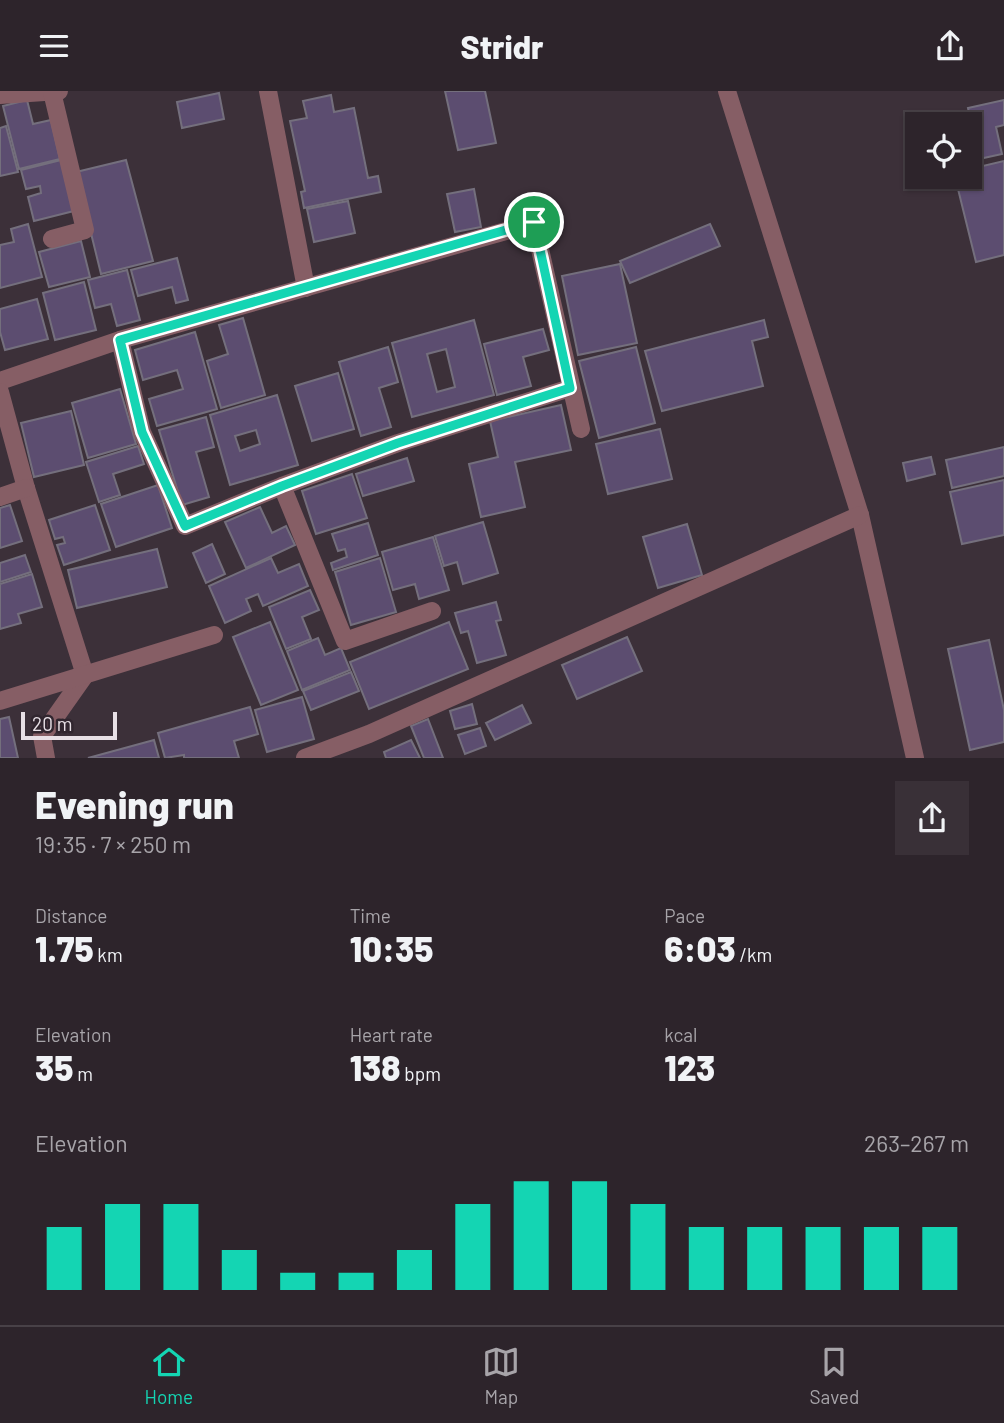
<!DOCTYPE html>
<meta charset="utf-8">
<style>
body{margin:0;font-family:Barlow,sans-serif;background:#393037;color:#f1f3f6;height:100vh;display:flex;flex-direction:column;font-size:26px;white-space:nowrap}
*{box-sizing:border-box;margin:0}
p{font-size:23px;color:#a7a4a9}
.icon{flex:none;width:38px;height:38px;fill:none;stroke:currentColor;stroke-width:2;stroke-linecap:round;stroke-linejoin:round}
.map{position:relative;height:667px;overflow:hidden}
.sheet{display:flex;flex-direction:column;background:#2d242b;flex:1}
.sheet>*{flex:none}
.fabs{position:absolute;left:905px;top:21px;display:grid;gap:14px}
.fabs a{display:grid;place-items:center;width:77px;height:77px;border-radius:0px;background:#2d242b;box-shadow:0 2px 5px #0004,0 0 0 2px #484147;font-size:35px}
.scale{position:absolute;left:21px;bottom:18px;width:96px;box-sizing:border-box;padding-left:7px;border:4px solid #e8e0e6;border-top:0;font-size:19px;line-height:24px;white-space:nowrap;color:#e8e0e6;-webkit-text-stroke:5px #31262f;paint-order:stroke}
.pin{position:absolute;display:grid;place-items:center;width:60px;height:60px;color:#fff;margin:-30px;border:4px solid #fff;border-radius:50%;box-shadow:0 2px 7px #0007}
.round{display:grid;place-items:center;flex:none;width:74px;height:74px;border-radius:0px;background:#393037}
.headline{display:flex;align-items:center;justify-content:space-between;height:119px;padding:0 35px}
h1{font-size:38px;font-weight:800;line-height:52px}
.stats{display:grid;grid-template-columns:repeat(3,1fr);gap:10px;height:119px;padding:7px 35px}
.stats div{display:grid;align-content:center}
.stats b{font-size:35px;font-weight:800}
.stats small{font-size:19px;font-weight:400}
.stats p{font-size:19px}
.chart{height:196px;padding:14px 35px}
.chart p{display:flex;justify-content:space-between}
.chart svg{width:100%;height:126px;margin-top:7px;stroke:#14d5b3;stroke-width:6}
header{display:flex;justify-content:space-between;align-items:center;height:91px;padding:0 35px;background:#2d242b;font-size:32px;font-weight:800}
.tab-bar{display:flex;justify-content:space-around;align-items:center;height:98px;border-top:2px solid #484147;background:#2d242b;font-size:19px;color:#a7a4a9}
.tab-bar a{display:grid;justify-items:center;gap:4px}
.tab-bar .active{color:#14d5b3}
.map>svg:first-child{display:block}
.building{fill:#5c4d70;stroke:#746f7d;stroke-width:2;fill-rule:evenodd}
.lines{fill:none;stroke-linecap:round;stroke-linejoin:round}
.minor{stroke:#865e65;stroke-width:18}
.route-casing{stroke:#fff;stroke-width:14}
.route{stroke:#14d5b3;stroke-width:9}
</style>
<header><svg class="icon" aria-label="menu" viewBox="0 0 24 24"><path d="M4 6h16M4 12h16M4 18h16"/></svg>Stridr<svg class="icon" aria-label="share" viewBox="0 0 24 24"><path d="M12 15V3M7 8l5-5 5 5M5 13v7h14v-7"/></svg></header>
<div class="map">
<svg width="1004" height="667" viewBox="0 0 1004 667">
<rect width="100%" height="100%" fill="#3c3039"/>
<!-- building -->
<g class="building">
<path d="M445,0H485L496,52L458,59Z"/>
<path d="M219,2L224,28L182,37L177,11Z"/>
<path d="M331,4L334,21L354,17L368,87L378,85L381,101L304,117L301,101L305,100L290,30L307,27L303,10Z"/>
<path d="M27,9L33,33L51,29L60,68L19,78L3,15Z"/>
<path d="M1004,9V34L996,36L1002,63L979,68L968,17Z"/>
<path d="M6,35L18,81L0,85V37Z"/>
<path d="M61,69L74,120L34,130L28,106L41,102L40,95L26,98L21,79Z"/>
<path d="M126,69L153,170L101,183L76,81Z"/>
<path d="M1004,70V164L976,171L958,98L965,96L962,86H970V78Z"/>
<path d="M474,98L481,136L455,141L447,103Z"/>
<path d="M348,110L355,142L314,151L307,118Z"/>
<path d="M28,133L42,186L0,197V154L14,151L11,138Z"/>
<path d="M710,133L720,155L630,192L620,170Z"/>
<path d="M81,150L90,186L49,196L39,161Z"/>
<path d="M177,167L188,209L176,212L172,196L138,205L131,179Z"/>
<path d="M620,173L637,252L578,264L562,185Z"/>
<path d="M127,179L140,229L117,235L111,213L95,217L88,189Z"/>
<path d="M84,191L96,239L55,249L43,202Z"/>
<path d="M37,208L48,248L5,259L0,241V218Z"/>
<path d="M243,227L265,304L221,317L207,270L228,263L219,234Z"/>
<path d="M474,229L494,304L412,326L392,252ZM446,258L455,296L437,301L427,263Z"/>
<path d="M764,229L768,246L752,250L763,295L662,320L645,260Z"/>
<path d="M543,238L549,259L523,266L531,295L497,304L484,253Z"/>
<path d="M195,241L217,318L157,335L149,308L183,298L177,279L143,289L135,259Z"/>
<path d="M388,256L398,291L379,297L391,336L361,345L339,271Z"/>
<path d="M636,256L655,332L599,347L579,270Z"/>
<path d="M338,282L354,338L312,350L295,295Z"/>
<path d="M120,298L136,353L88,367L72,312Z"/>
<path d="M277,304L298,374L230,394L210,324ZM256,339L260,353L240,360L235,345Z"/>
<path d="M561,314L571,359L515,371L525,416L481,426L469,373L498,366L490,330Z"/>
<path d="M71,320L84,374L34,386L21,332Z"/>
<path d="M206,326L214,356L196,361L209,406L182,414L159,339Z"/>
<path d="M660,338L672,388L608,403L596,353Z"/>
<path d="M138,355L144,373L113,383L120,404L99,411L86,371Z"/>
<path d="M1004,356V385L952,397L946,369Z"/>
<path d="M931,366L935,383L907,390L903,372Z"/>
<path d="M407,367L414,390L363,405L356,383Z"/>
<path d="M352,383L367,427L316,443L302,400Z"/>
<path d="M1004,389V444L962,453L950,401Z"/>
<path d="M158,394L172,437L116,456L101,413Z"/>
<path d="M10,414L22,450L0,457V417Z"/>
<path d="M95,414L110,459L64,474L57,454L65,452L63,446L55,448L49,429Z"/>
<path d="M260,416L272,442L286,435L295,454L246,477L225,431Z"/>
<path d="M483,431L498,482L463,493L457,471L444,475L435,445Z"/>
<path d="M368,432L378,464L333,479L331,472L347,466L345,458L338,460L332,443Z"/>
<path d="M687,433L702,484L658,497L643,446Z"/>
<path d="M433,446L449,499L419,508L415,493L393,499L382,461Z"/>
<path d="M212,453L225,483L206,492L193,462Z"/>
<path d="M157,458L167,496L77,517L68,479Z"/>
<path d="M25,464L31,481L0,491V472Z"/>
<path d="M271,467L278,482L299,473L308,495L263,515L258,503L246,508L251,520L225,532L209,495Z"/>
<path d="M380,467L396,521L351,534L335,481Z"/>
<path d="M32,483L42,516L18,523L21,532L0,538V493Z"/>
<path d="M310,499L319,519L302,526L311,548L286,558L269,516Z"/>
<path d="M496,511L501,529L496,530L506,564L477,572L468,540L461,542L455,522Z"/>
<path d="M270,531L298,599L261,614L233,546Z"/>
<path d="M449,531L468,578L369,618L350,571Z"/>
<path d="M627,546L642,580L577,608L562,574Z"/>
<path d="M318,547L325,564L341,557L350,579L302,599L287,560Z"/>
<path d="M989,549L1004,619V651L970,659L948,558Z"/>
<path d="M351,581L359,600L311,619L303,600Z"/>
<path d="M302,606L314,648L267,661L255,619Z"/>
<path d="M472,613L477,633L455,638L450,620Z"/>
<path d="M522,614L531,632L495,649L486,632Z"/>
<path d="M250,616L258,643L234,650L239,667H184V664L165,667L158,642Z"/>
<path d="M9,626L18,667H0V628Z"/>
<path d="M428,628L443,667H424L411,635Z"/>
<path d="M480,637L486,655L465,663L458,644Z"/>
<path d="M154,649L159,667H88Z"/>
<path d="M411,649L420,667H386L384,661Z"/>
</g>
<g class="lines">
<!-- minor -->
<g class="minor">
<path d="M268,0L306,197"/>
<path d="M727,0L860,424L915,667"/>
<path d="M0,4L59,0"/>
<path d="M52,148L85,139L52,1"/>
<path d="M120,249L142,341L185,435L282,395L398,352L570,297"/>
<path d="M0,290L120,249L534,132L581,338"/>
<path d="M0,301L26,397L85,584L42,645L46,667"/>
<path d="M282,395L345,550L432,520"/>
<path d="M0,406L26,397"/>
<path d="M0,610L214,544"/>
<path d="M305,667L369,643L860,424"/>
</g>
</g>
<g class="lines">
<!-- route casing -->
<g class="route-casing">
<path id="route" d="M534,131L570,297L398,352L282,395L185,435L142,341L120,249Z"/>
</g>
<!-- route -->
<use href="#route" class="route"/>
</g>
</svg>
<div class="fabs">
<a><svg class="icon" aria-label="locate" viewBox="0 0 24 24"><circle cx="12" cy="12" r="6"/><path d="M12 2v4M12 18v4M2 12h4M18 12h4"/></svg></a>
</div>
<div class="scale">20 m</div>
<div class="pin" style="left:534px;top:131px;background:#1e9e55"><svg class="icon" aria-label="arrive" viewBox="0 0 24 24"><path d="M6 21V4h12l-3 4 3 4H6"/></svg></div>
</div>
<section class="sheet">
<div class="headline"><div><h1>Evening run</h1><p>19:35 · 7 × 250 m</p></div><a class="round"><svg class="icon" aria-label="share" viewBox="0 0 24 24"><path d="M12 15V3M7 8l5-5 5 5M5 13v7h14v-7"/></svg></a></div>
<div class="stats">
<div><p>Distance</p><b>1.75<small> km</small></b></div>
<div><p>Time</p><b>10:35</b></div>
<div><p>Pace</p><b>6:03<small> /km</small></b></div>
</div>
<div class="stats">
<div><p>Elevation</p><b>35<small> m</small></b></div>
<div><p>Heart rate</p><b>138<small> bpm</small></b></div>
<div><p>kcal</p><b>123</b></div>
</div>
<div class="chart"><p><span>Elevation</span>263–267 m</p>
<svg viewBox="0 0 160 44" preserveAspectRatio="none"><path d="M5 44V22M15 44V14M25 44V14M35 44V30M45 44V38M55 44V38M65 44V30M75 44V14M85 44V6M95 44V6M105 44V14M115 44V22M125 44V22M135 44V22M145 44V22M155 44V22"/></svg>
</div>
</section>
<nav class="tab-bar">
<a class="active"><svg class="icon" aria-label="home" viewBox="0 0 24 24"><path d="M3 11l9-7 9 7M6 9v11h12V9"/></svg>Home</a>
<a><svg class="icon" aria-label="map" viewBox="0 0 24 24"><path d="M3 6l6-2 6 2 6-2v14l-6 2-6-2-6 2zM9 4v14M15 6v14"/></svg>Map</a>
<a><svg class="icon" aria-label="saved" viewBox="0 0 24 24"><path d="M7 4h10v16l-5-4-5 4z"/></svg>Saved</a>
</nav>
